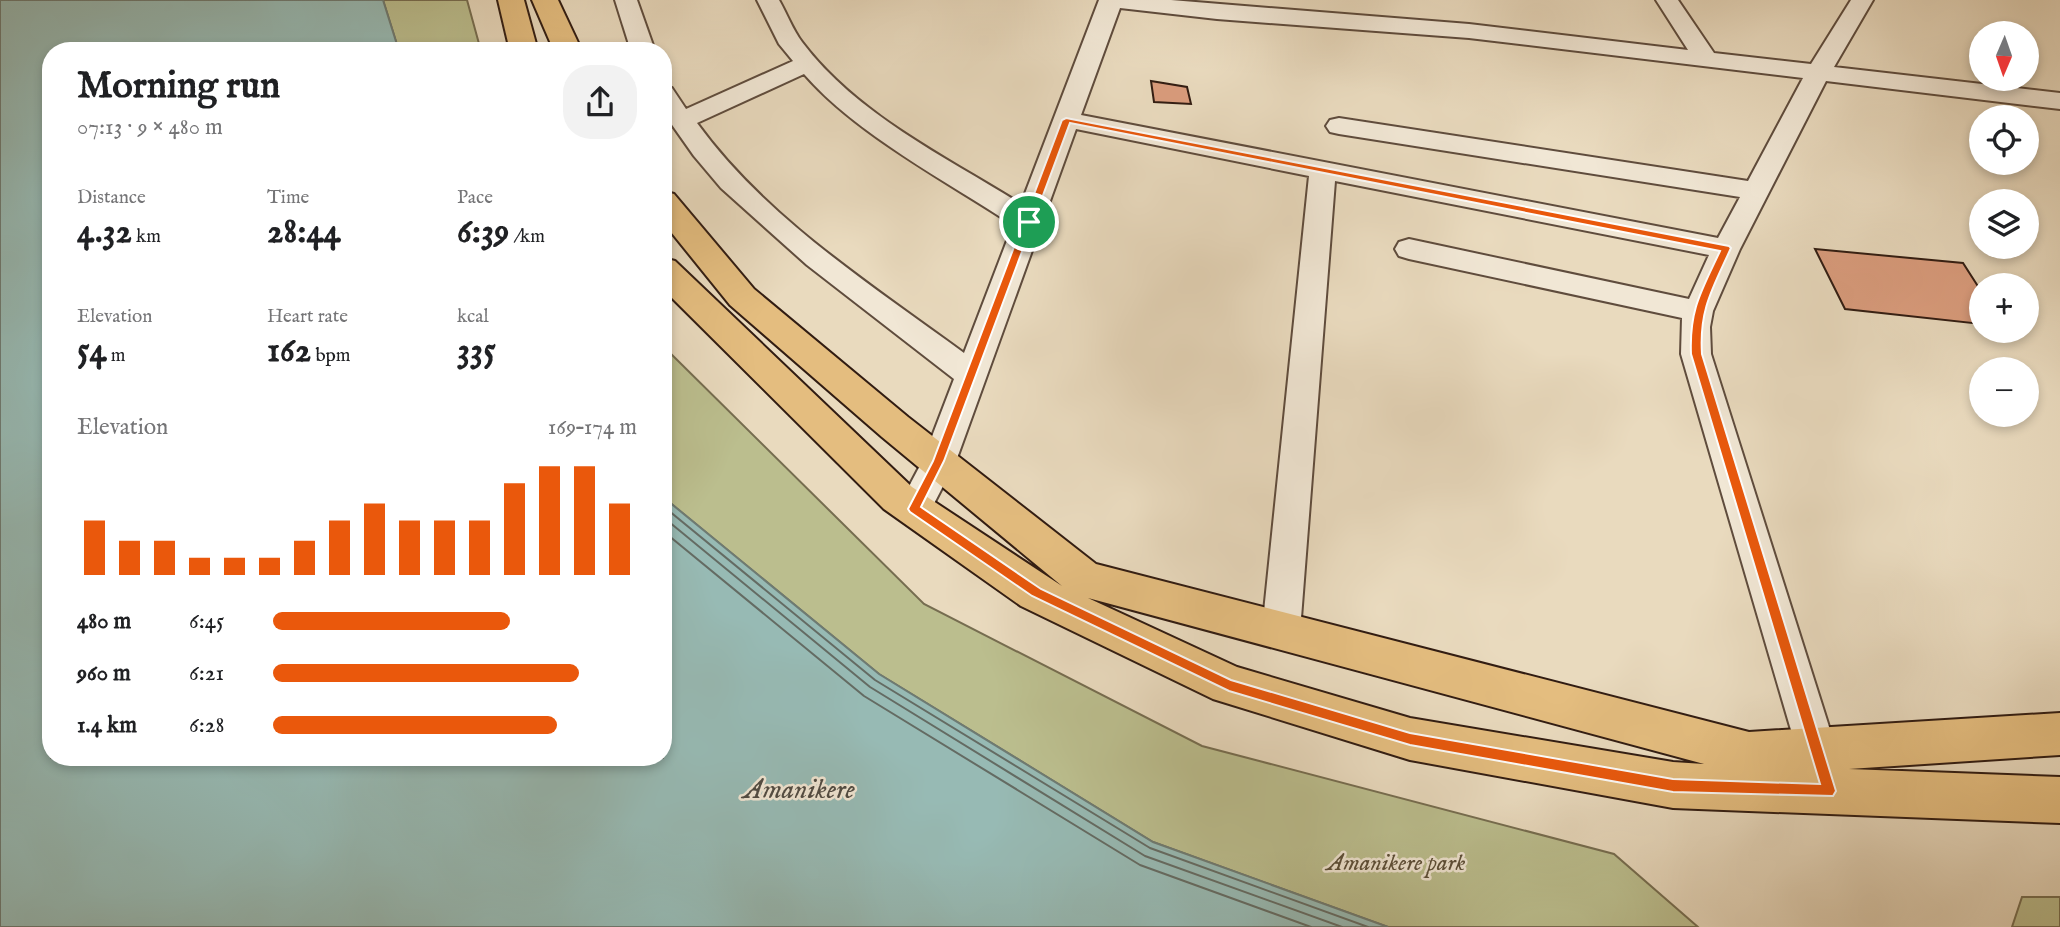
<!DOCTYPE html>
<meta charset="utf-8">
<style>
body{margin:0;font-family:"IM FELL English",serif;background:#f2f2f2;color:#202124;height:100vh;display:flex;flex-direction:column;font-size:26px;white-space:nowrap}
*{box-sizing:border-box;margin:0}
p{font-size:23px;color:#757577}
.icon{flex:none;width:38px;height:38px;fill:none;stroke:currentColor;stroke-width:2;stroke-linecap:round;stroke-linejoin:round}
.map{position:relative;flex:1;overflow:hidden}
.details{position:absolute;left:42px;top:42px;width:630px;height:724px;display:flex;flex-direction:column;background:#fff;border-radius:28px;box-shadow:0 4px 10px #0003}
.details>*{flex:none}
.needle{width:46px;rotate:182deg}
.buttons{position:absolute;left:1969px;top:21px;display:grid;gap:14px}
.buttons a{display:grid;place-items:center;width:70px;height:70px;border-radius:50%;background:#fff;box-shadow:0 4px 10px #0003;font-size:35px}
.pin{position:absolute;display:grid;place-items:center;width:60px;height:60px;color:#fff;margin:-30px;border:4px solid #fff;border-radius:50%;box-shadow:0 2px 7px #0007}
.round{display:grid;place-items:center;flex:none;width:74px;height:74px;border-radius:28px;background:#f2f2f2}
.overview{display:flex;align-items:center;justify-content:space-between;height:119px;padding:0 35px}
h1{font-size:38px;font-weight:800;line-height:52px}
.stats{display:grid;grid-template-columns:repeat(3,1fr);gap:10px;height:119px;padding:7px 35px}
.stats div{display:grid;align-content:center}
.stats b{font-size:35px;font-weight:800}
.stats small{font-size:19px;font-weight:400}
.stats p{font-size:19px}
.chart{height:196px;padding:14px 35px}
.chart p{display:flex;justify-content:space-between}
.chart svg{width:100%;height:126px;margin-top:7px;stroke:#ea580c;stroke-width:6}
ul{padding:0 35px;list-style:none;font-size:23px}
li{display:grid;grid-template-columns:112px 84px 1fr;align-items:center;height:52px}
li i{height:18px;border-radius:9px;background:#ea580c}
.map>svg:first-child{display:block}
.green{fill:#bbbe8e;stroke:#766d50;stroke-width:2}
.water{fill:#97bab4;stroke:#6e7b73;stroke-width:2}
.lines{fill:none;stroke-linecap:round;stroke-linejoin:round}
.shore{stroke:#646b63;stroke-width:2}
.building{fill:#db9d7e;stroke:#311c12;stroke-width:2}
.street-casing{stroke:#5f4c3d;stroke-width:4}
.primary-casing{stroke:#311c12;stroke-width:4}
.street{fill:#f1e7d5;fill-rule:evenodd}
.primary{fill:#e4bd7f;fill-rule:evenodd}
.route{fill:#ea580c;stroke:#fff;stroke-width:2;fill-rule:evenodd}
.labels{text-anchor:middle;stroke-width:5;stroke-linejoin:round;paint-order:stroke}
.near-park-label{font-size:24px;font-style:italic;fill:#5a4d37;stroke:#f1e7d5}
.near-water-label{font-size:28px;font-style:italic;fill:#504b43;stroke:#f1e7d5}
</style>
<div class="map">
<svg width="2060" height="927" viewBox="0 0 2060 927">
<rect width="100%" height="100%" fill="#e9dabe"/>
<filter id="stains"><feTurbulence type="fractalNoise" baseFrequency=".00286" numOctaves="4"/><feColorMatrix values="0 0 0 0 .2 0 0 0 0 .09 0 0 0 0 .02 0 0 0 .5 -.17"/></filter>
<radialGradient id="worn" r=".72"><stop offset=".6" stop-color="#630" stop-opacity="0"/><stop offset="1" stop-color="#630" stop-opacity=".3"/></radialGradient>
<!-- green -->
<g class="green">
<path d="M383,0H467L481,51H399Z"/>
<path d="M663,346L924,604L1202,746L1614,854L1698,927H1388L1153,842L879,674L663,497Z"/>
<path d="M2022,897H2060V927H2012Z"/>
</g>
<!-- water -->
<path class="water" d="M0,0H383L399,51H51V758H663V497L879,674L1153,842L1388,927H0Z"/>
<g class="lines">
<!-- shore -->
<g class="shore">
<path d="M663,506L875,680L1150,848L1368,927"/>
<path d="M663,517L870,687L1145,856L1342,927"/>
<path d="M663,531L864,696L1140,865L1311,927"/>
</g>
</g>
<!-- building -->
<g class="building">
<path d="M1151,81L1187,87L1191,104L1154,102Z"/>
<path d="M1815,249L1963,263L1981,291V324L1845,309Z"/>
</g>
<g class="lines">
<!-- street casing -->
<g class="street-casing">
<g id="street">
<path d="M615,0H637L655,51H631Z"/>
<path d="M757,0H779C787,14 793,30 802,42C857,115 946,157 1021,204L1099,0H1171L1469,24L1688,50L1656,0H1678L1714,53L1811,64L1851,0H1873L1834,67L2060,93V109L1826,81L1740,249L1713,311L1710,327L1711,354L1843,771L1837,785L1823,790L1809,785L1803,771L1681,354L1682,318L1409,259L1399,256L1395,249L1399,242L1409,239L1689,299L1709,255L1335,181L1300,631L1294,642L1281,647L1268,642L1262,631L1309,176L1076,129L956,461L926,519L914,523L902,519L897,509L923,460L954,379L807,265L721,188L694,156L663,112V86L672,88L686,109L793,61L779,44ZM1120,8L1217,19L1469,38L1803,78L1748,181L1339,118L1330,120L1326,126L1330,132L1339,134L1740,197L1718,238L1081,115ZM804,74C856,134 946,181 1013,225L964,353C870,284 766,218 697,123Z"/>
</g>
</g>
<!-- primary casing -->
<g class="primary-casing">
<g id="primary">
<path d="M498,0H524L538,51H510Z"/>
<path d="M532,0H558L582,51H554Z"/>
<path d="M663,191L674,194L754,289L908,417L1096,564L1749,732L2060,713V755L1849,769L2060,777V823L1673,808L1410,760L1213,699L1021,606L884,509L663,289V258L675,261L912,487L1062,586L882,437L730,305L663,222ZM1088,598L1704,764L1673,762L1410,718L1237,667Z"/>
</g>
</g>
<!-- street -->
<use href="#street" class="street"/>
<!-- primary -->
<use href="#primary" class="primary"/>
</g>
<!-- route -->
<path class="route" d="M1066,118L1729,246L1731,248C1713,288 1699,309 1702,354L1836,791L1833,796L1673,792L1410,745L1229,691L1032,596L910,512L908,509L933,461L1062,120ZM1070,123L1720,251C1702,290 1689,309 1691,354L1820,784L1673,779L1410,733L1231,680L1041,589L921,507L944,461Z"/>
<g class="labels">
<!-- near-park labels -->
<g class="near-park-label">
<text x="1396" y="870">Amanikere park</text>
</g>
<!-- near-water labels -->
<g class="near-water-label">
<text x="799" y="798">Amanikere</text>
</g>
</g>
<rect width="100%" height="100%" filter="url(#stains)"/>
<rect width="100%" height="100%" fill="url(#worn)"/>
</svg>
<div class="buttons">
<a><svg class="needle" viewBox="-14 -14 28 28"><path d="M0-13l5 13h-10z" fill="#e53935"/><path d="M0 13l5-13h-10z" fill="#757577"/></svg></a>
<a><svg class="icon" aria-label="locate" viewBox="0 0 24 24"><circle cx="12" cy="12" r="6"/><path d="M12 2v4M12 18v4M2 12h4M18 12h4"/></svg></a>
<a><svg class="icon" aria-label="layers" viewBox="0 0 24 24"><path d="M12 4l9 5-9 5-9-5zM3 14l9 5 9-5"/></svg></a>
<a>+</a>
<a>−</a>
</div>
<div class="pin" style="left:1029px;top:222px;background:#1e9e55"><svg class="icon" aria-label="arrive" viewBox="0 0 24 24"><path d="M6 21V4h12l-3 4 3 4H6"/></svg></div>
<section class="details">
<div class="overview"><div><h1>Morning run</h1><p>07:13 · 9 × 480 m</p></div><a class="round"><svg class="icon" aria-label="share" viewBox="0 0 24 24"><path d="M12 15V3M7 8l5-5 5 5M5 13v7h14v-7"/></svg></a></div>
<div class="stats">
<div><p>Distance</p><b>4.32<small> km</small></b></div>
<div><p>Time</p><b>28:44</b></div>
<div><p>Pace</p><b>6:39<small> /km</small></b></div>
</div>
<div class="stats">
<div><p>Elevation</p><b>54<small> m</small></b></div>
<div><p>Heart rate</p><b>162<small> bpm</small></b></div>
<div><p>kcal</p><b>335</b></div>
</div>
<div class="chart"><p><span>Elevation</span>169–174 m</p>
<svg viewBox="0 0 160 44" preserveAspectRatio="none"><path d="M5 44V25M15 44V32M25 44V32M35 44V38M45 44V38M55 44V38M65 44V32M75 44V25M85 44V19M95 44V25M105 44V25M115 44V25M125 44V12M135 44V6M145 44V6M155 44V19"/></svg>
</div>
<ul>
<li><b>480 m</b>6:45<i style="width:65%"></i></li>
<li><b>960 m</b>6:21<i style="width:84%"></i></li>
<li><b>1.4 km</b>6:28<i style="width:78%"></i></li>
</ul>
</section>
</div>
